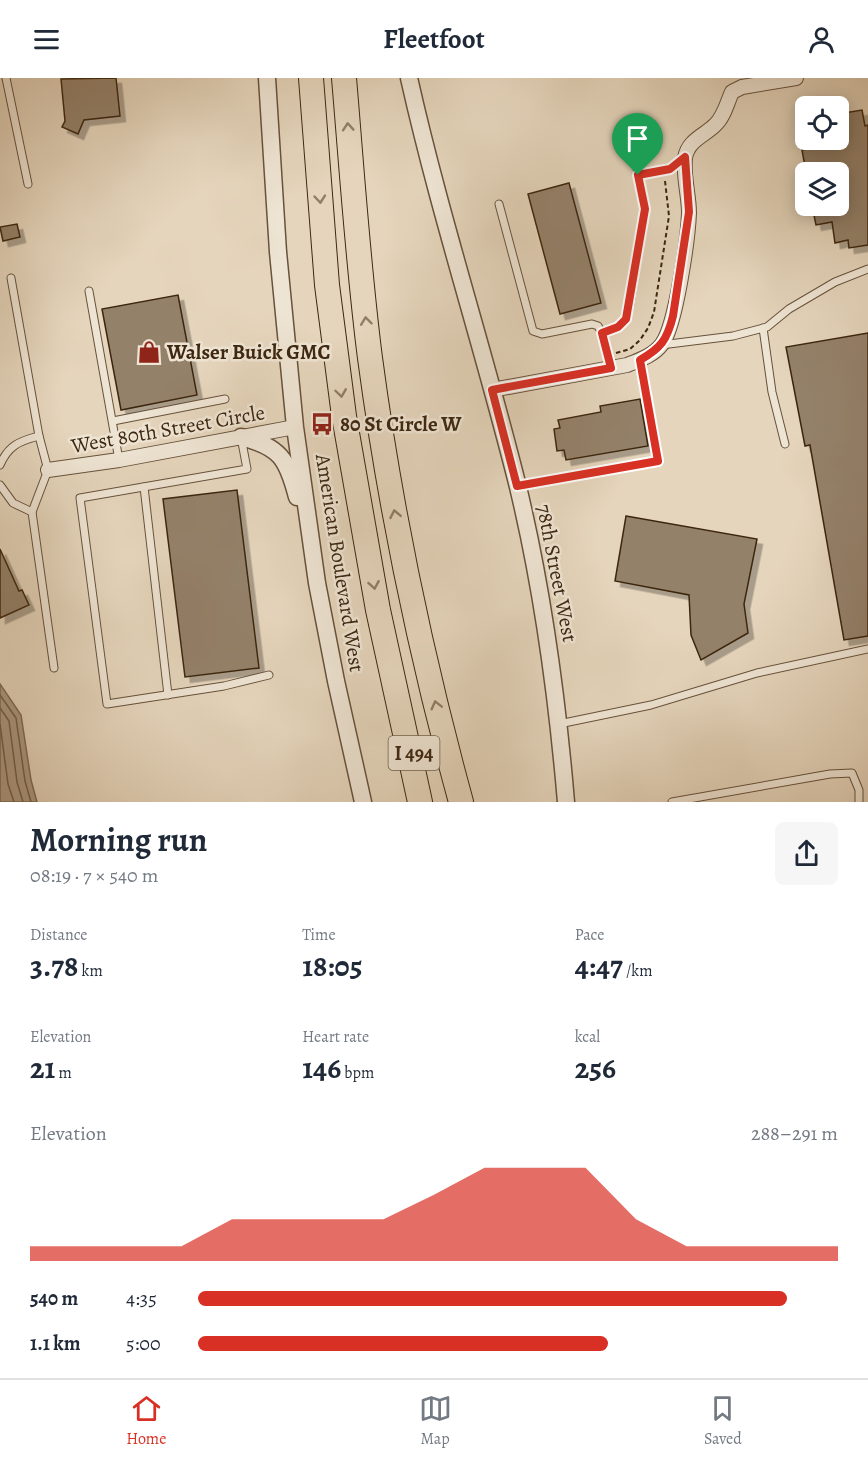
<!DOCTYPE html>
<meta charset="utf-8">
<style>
body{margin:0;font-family:Alegreya,serif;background:#f6f6f7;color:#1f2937;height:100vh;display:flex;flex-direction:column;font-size:22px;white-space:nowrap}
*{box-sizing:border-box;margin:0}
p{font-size:20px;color:#747a83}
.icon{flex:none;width:33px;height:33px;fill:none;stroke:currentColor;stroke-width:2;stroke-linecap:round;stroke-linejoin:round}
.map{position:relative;height:724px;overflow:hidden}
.details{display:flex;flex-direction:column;background:#fff;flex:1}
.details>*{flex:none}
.controls{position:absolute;left:795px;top:18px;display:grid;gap:12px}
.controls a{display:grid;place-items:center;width:54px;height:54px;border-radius:9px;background:#fff;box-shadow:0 3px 15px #0003;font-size:30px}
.pin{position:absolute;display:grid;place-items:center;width:51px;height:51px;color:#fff;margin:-62px -26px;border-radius:50% 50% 50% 0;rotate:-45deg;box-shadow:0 0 6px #0007}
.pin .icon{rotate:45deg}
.round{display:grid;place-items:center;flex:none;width:63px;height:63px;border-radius:9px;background:#f6f6f7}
.head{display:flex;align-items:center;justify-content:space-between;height:102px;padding:0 30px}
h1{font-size:33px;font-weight:700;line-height:45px}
.stats{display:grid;grid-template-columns:repeat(3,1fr);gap:9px;height:102px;padding:6px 30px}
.stats div{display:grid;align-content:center}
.stats b{font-size:30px;font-weight:700}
.stats small{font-size:16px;font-weight:400}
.stats p{font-size:16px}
.chart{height:168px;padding:12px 30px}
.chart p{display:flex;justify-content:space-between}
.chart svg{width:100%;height:108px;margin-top:6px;fill:#d93025;opacity:.7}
ul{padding:0 30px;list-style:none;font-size:20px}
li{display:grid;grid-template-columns:96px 72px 1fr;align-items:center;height:45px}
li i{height:15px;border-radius:8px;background:#d93025}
header{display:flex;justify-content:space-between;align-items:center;height:78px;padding:0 30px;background:#fff;font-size:27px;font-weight:700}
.dock{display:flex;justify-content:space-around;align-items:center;height:84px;border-top:2px solid #e0e1e3;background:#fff;font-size:16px;color:#747a83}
.dock a{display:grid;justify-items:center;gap:3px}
.dock .active{color:#d93025}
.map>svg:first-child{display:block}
.water{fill:#ac9a82;stroke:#806c55;stroke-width:1.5}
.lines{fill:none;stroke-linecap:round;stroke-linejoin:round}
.shore{stroke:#74604a;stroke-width:1.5}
.building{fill:#94816a;stroke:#3d2711;stroke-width:1.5;filter:url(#shadow)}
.service-casing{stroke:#67523c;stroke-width:9}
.minor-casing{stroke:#67523c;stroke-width:16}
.tertiary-casing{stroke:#67523c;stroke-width:19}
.motorway-casing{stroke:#3d2711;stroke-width:26}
.path{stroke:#3d2711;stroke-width:2;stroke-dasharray:4.5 3;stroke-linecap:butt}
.service{stroke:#eee4d3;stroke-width:7}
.minor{stroke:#eee4d3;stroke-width:14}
.tertiary{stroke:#eee4d3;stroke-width:16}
.motorway{stroke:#e5d5bc;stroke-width:24}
.oneway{stroke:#917e66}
.route-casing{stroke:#fff;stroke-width:12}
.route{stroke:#d93025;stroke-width:8}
.labels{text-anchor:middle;stroke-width:5;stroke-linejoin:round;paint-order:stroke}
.shield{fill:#eee4d3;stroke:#72604b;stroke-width:1.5}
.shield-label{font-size:20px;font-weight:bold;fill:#3d2711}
.poi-label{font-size:21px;font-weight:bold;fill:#3d2711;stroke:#eee4d3;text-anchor:start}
.street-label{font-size:21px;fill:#3d2711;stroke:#eee4d3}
</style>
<header><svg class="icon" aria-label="menu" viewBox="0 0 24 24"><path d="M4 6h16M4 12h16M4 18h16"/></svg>Fleetfoot<svg class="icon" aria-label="person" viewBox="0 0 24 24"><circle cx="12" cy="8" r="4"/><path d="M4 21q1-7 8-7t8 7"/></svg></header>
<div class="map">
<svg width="868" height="724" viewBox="0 0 868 724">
<defs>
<filter id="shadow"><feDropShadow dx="5.5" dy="5.5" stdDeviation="0" flood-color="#0004"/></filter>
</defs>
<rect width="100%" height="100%" fill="#e5d5bc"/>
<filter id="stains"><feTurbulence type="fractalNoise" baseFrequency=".00333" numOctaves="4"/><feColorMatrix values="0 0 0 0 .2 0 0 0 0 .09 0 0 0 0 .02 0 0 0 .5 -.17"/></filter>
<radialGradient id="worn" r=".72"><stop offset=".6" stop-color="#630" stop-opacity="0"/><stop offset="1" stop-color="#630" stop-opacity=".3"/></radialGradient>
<!-- water -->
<path class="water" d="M0,606L21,637L31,702L37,724H0Z"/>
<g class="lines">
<!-- shore -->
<g class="shore">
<path d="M0,617L16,640L25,703L31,724"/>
<path d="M0,630L9,643L17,704L23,724"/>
<path d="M0,646L8,706L14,724"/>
</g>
</g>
<!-- building -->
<g class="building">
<path d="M116,0L120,38L84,42L78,56L62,49L65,43L61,1Z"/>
<path d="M862,32L865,48L868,47V167L849,170L848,162L835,165L832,144L816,147L812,128H838V94H806L802,72L818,69L816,62H838V36Z"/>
<path d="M569,105L601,225L560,236L528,116Z"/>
<path d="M17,146L20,159L3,163L0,149Z"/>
<path d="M178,217L197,317L121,332L102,231Z"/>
<path d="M868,255V558L844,562L810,367L805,368L786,269Z"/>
<path d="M640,321L648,368L566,382L564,372L557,373L554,351L560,350L558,342L601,334L600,328Z"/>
<path d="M237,412L259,590L185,599L163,421Z"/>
<path d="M626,438L757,461L744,526L748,555L701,582L691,557L689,517L615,503Z"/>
<path d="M0,471L19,513L22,512L29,527L0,540Z"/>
</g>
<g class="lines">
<!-- service casing -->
<g class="service-casing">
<g id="service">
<path d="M6,0L28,106"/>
<path d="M638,97L670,91L683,80"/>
<path d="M499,126L533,253L542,256L592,246L598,248L602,255L611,290"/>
<path d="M11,200L39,358L48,392L32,434"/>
<path d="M89,213L119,382"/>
<path d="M763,250L772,314L785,366"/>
<path d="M602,255L618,249L626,241L630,226L645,131L636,85"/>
<path d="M661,267L733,258L767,249L789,231L835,204L868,191"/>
<path d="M113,343L225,321"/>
<path d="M241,359L247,391L80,420L107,626L224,608L269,597"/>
<path d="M0,387C8,368 19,363 39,358"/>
<path d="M0,407L13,425L32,434L54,590"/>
<path d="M518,408L658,383L640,282"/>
<path d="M144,409L168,617"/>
<path d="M559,646L651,627L757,595L868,571"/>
<path d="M672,724L830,696L852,695L859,712V724"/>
</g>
</g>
<!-- minor casing -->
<g class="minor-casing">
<g id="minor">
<path d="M492,312L627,287C640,282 654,277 662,266C676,247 688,160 689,135C689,117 683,98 685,80C688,62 704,58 715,47C724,39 727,25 732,14L742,9L796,0"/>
<path d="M48,392L119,382L295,349"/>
</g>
</g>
<!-- tertiary casing -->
<g class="tertiary-casing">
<g id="tertiary">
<path d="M267,0L278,174L295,349L317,505L336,603L363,724"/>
<path d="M409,0C440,138 484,272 518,409C543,513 557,618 566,724"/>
<path d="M241,359C280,369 287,380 297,419"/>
</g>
</g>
<!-- motorway casing -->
<g class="motorway-casing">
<g id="motorway">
<path d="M311,0L327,207L344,338L378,532L420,724"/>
<path d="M344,0C352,94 358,187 370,280C390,430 421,578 461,724"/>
</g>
</g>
<!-- path -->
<path class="path" d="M616,275L630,271L640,262L648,250L654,234L669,138L665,103"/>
<!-- service -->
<use href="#service" class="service"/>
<!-- minor -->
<use href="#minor" class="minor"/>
<!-- tertiary -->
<use href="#tertiary" class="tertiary"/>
<!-- motorway -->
<use href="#motorway" class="motorway"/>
</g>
<!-- one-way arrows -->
<defs><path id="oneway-chevron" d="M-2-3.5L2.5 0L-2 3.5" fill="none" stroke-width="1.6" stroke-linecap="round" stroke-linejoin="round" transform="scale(1.5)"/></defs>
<g class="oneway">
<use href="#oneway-chevron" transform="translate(348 49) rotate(-94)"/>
<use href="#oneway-chevron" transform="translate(320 121) rotate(85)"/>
<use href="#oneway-chevron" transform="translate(366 243) rotate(-97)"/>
<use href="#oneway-chevron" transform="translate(341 315) rotate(82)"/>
<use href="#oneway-chevron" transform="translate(395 436) rotate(-101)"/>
<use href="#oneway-chevron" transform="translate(374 507) rotate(80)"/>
<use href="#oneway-chevron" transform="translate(436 627) rotate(-104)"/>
</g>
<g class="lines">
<!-- route casing -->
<g class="route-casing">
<path id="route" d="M685,79L689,134L673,238C667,262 661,270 640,282L658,383L517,408L492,312L611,290L602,255L618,249L626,241L645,131L638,97L670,91Z"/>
</g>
<!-- route -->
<use href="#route" class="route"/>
</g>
<!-- icons -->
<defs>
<g id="shop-bare" transform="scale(1.8)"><path d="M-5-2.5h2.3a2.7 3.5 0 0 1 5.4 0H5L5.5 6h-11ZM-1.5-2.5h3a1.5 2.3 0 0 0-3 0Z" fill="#8f2418" stroke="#eee4d3" stroke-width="2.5" paint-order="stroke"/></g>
<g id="bus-bare" transform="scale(1.8)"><path d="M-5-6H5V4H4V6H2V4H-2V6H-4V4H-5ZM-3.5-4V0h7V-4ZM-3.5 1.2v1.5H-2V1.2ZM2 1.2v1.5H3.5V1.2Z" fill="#8f2418" stroke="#eee4d3" stroke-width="2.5" paint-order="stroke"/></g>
</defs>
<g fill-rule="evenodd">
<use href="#shop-bare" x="149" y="274"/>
<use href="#bus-bare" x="322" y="346"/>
</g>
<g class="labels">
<!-- shield labels -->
<rect class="shield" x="388.5" y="658" width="51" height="34" rx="4.5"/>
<g class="shield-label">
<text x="414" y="682">I 494</text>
</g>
<!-- poi labels -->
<g class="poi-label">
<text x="167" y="281">Walser Buick GMC</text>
<text x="340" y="353">80 St Circle W</text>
</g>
<!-- street labels -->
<g class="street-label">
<text transform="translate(168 351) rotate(-10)" y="7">West 80th Street Circle</text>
<text transform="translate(340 485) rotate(81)" y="7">American Boulevard West</text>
<text transform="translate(557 495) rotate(79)" y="7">78th Street West</text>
</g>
</g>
<rect width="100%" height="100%" filter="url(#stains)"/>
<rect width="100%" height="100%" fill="url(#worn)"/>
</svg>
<div class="controls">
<a><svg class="icon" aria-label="locate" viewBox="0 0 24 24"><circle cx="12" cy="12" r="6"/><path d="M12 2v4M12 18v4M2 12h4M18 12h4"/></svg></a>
<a><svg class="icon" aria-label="layers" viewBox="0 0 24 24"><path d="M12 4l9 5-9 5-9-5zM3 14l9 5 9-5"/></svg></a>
</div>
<div class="pin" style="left:638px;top:97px;background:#1e9e55"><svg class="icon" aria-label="arrive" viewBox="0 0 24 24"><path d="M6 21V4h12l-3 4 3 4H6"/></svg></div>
</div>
<section class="details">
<div class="head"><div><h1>Morning run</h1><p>08:19 · 7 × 540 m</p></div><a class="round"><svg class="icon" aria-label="share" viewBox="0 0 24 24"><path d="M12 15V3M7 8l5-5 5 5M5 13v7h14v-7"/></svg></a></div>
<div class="stats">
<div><p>Distance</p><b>3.78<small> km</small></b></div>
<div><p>Time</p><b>18:05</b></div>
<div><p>Pace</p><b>4:47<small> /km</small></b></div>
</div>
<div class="stats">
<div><p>Elevation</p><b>21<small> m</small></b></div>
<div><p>Heart rate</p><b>146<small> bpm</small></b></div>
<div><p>kcal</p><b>256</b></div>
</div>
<div class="chart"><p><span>Elevation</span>288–291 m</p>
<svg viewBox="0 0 160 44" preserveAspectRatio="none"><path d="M0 44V38L10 38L20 38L30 38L40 27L50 27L60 27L70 27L80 17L90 6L100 6L110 6L120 27L130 38L140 38L150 38L160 38V44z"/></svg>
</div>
<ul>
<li><b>540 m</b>4:35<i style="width:92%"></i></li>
<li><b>1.1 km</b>5:00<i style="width:64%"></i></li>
</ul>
</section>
<nav class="dock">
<a class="active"><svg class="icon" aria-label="home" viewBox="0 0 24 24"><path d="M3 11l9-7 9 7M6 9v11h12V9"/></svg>Home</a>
<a><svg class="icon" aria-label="map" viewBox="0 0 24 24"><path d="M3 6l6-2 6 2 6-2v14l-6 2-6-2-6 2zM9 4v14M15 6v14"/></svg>Map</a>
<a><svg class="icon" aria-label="saved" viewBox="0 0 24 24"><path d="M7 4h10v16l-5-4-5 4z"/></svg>Saved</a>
</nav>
